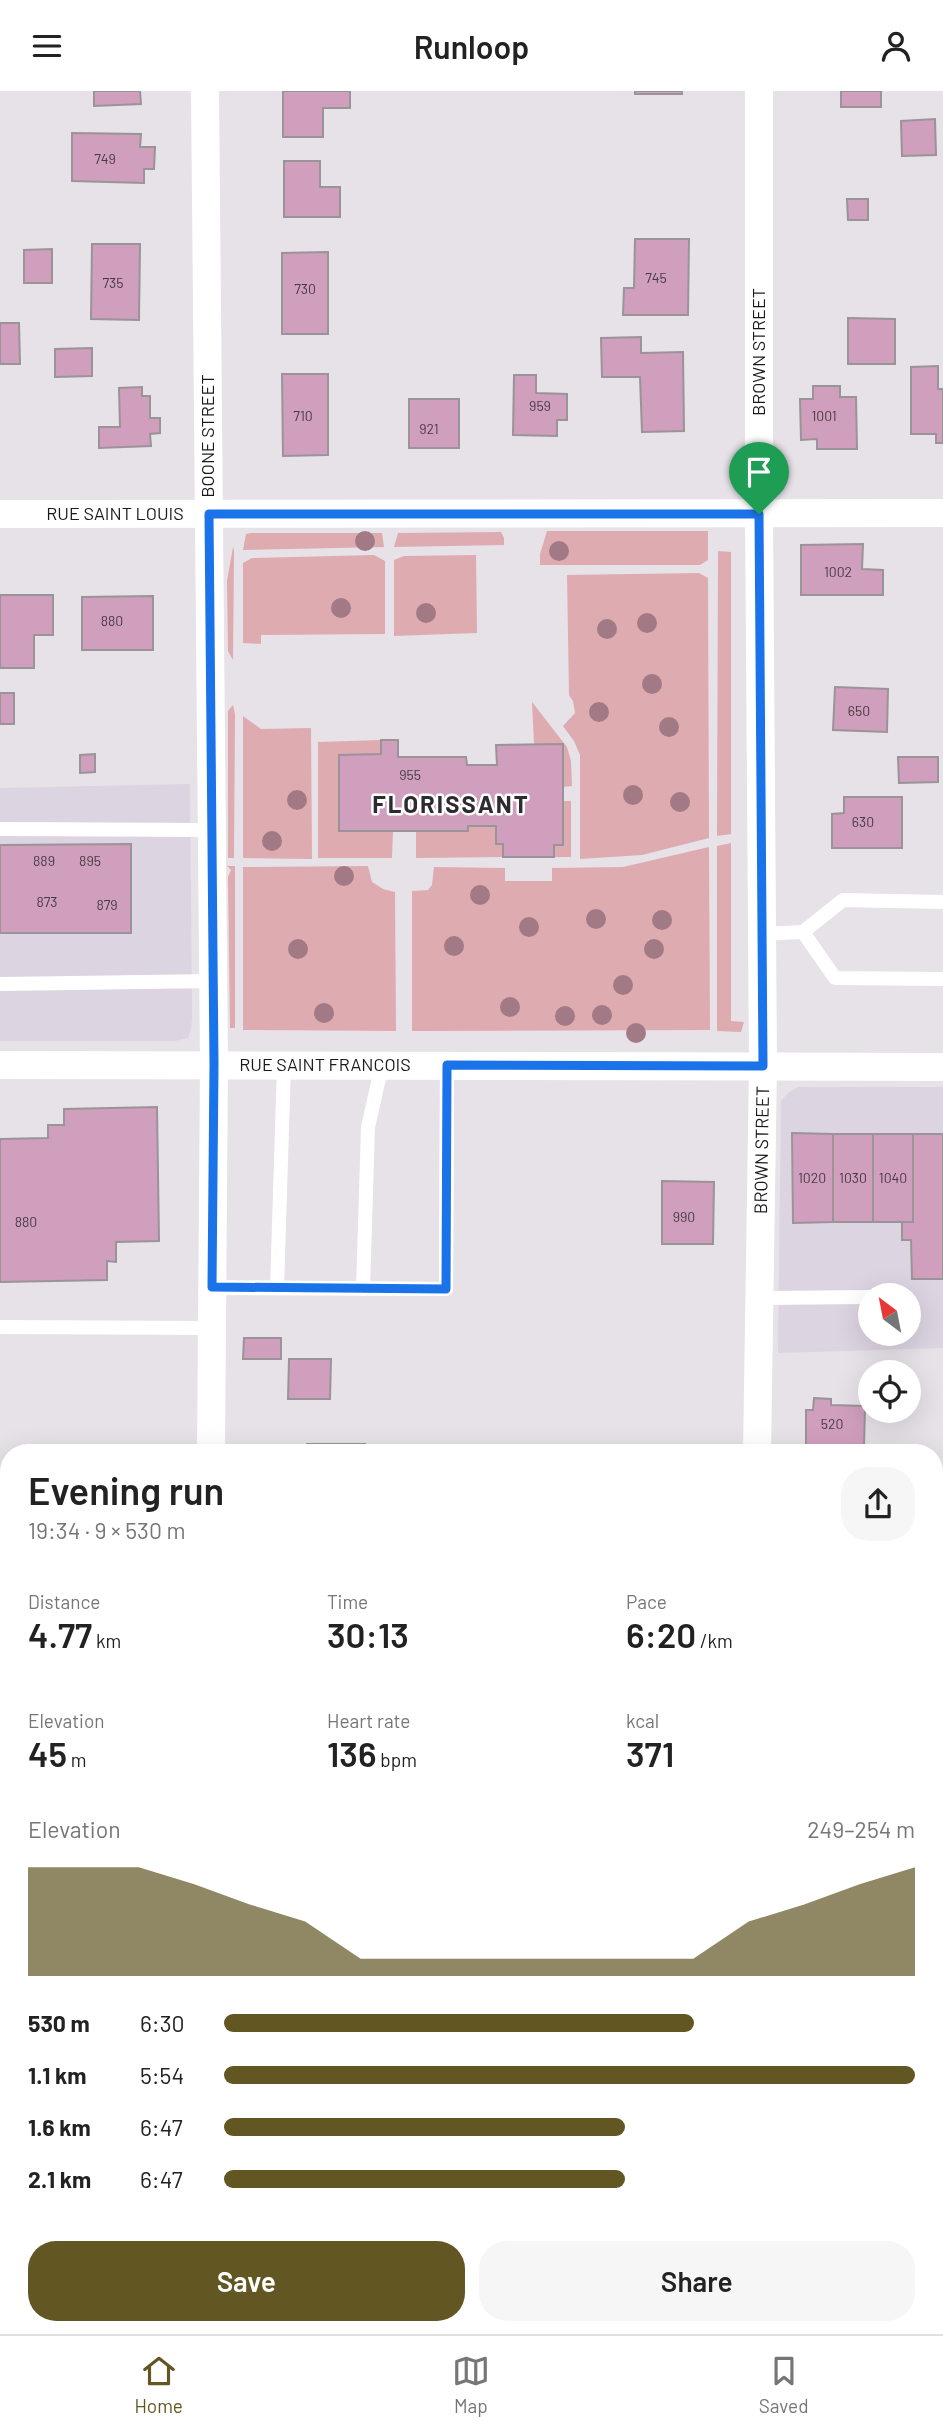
<!DOCTYPE html>
<meta charset="utf-8">
<style>
body{margin:0;font-family:Barlow,sans-serif;background:#f6f6f6;color:#222;height:100vh;display:flex;flex-direction:column;font-size:26px;white-space:nowrap}
*{box-sizing:border-box;margin:0}
p{font-size:23px;color:#767676}
.icon{flex:none;width:38px;height:38px;fill:none;stroke:currentColor;stroke-width:2;stroke-linecap:round;stroke-linejoin:round}
.map{position:relative;flex:1;overflow:hidden}
.sheet{position:absolute;left:0px;top:1353px;width:943px;height:891px;display:flex;flex-direction:column;background:#fff;border-radius:28px 28px 0 0;box-shadow:0 7px 28px #0002}
.sheet>*{flex:none}
.needle{width:46px;rotate:328deg}
.buttons{position:absolute;left:858px;top:1192px;display:grid;gap:14px}
.buttons a{display:grid;place-items:center;width:63px;height:63px;border-radius:50%;background:#fff;box-shadow:0 7px 28px #0002;font-size:35px}
.pin{position:absolute;display:grid;place-items:center;width:60px;height:60px;color:#fff;margin:-72px -30px;border-radius:50% 50% 50% 0;rotate:-45deg;box-shadow:0 0 7px #0007}
.pin .icon{rotate:45deg}
.round{display:grid;place-items:center;flex:none;width:74px;height:74px;border-radius:28px;background:#f6f6f6}
.head{display:flex;align-items:center;justify-content:space-between;height:119px;padding:0 28px}
h1{font-size:38px;font-weight:600;line-height:52px}
.figures{display:grid;grid-template-columns:repeat(3,1fr);gap:10px;height:119px;padding:7px 28px}
.figures div{display:grid;align-content:center}
.figures b{font-size:35px;font-weight:600}
.figures small{font-size:19px;font-weight:400}
.figures p{font-size:19px}
.chart{height:196px;padding:14px 28px}
.chart p{display:flex;justify-content:space-between}
.chart svg{width:100%;height:126px;margin-top:7px;fill:#625623;opacity:.7}
.cta{display:flex;gap:14px;margin-top:auto;padding:14px 28px}
.cta a{flex:1;height:80px;border-radius:28px;background:#625623;color:#fff;font-size:28px;font-weight:600;line-height:80px;text-align:center}
.cta a+a{background:#f6f6f6;color:#222}
ul{padding:0 28px;list-style:none;font-size:23px}
li{display:grid;grid-template-columns:112px 84px 1fr;align-items:center;height:52px}
li i{height:18px;border-radius:9px;background:#625623}
header{display:flex;justify-content:space-between;align-items:center;height:91px;padding:0 28px;background:#fff;font-size:32px;font-weight:600}
.menu{display:flex;justify-content:space-around;align-items:center;height:98px;border-top:2px solid #e0e0e0;background:#fff;font-size:19px;color:#767676}
.menu a{display:grid;justify-items:center;gap:4px}
.menu .active{color:#625623}
.map>svg:first-child{display:block}
.built{fill:#dcd4e1;fill-rule:evenodd}
.green{fill:#deabb1}
.building{fill:#d09fbe;stroke:#9a9397;stroke-width:2}
.lines{fill:none;stroke-linecap:round;stroke-linejoin:round}
.service{stroke:#fff;stroke-width:14}
.minor{stroke:#fff;stroke-width:28}
.secondary{stroke:#fff;stroke-width:38}
.tree{fill:#a27a86}
.route-casing{stroke:#fff;stroke-width:14}
.route{stroke:#1a73e8;stroke-width:9}
.labels{text-anchor:middle;stroke-width:5;stroke-linejoin:round;paint-order:stroke}
.number-label{font-size:14px;fill:#473a43}
.street-label{font-size:18px;fill:#19181a;stroke:#fff}
.district-label{font-size:24px;font-weight:bold;letter-spacing:2px;fill:#2e2b30;stroke:#fff}
</style>
<header><svg class="icon" aria-label="menu" viewBox="0 0 24 24"><path d="M4 6h16M4 12h16M4 18h16"/></svg>Runloop<svg class="icon" aria-label="person" viewBox="0 0 24 24"><circle cx="12" cy="8" r="4"/><path d="M4 21q1-7 8-7t8 7"/></svg></header>
<div class="map">
<svg width="943" height="2243" viewBox="0 0 943 2243">
<rect width="100%" height="100%" fill="#e6e2e8"/>
<!-- built -->
<g class="built">
<path d="M190,693L192,927L191,938L188,947L175,950H0V697Z"/>
<path d="M799,996H943V1257L778,1262L781,1010L789,1001ZM870,1204H908V1242H870Z"/>
</g>
<!-- green -->
<g class="green">
<path d="M547,440H708V469L700,474H540V463Z"/>
<path d="M501,441L504,447V454L394,456L398,442Z"/>
<path d="M251,442H382L384,456L243,459L246,443Z"/>
<path d="M233,456L234,460L233,569L228,560L227,490Z"/>
<path d="M718,460L731,461V743L717,745Z"/>
<path d="M374,464L385,470V543L261,544V553L243,552V472L252,467Z"/>
<path d="M476,464L477,542L394,545V469L404,465Z"/>
<path d="M699,482L708,487L709,747L642,764L580,768V664L574,650L563,635L575,622L573,610L569,604L567,484Z"/>
<path d="M532,611L567,656L571,670L572,695L563,696V653H534Z"/>
<path d="M233,614L235,623L234,767H228V620Z"/>
<path d="M243,625L261,638L311,637L312,768L243,767Z"/>
<path d="M381,649V663L339,664V740H393L392,767H318V651Z"/>
<path d="M564,710H571V766H554V754H563Z"/>
<path d="M468,735H496L503,753V766L416,767V740H468Z"/>
<path d="M731,752V930L744,931L741,941L717,940V755Z"/>
<path d="M709,756L710,939L412,940V800L428,799L432,794L434,776L505,777V790H552V777L623,776Z"/>
<path d="M227,775H235V937H230L228,786L231,779Z"/>
<path d="M368,775L372,791L383,798L395,801L396,940L243,939V776Z"/>
<path d="M934,1556H943V2063H935Z"/>
</g>
<!-- building -->
<g class="building">
<path d="M94,0H140L141,13L94,15Z"/>
<path d="M283,0H350V17H323V46H283Z"/>
<rect x="635" y="0" width="47" height="3"/>
<rect x="841" y="0" width="40" height="16"/>
<path d="M935,28L936,64L902,65L901,30Z"/>
<path d="M72,42L141,43L140,56H155L154,78H144V92L72,90Z"/>
<path d="M284,70H320V96H340V126H284Z"/>
<path d="M847,108H868V129H848Z"/>
<path d="M635,148H689L688,224H623L624,197H634Z"/>
<path d="M92,153H140L139,229L91,228Z"/>
<path d="M52,158V192H24V159Z"/>
<path d="M328,161V243H282V162Z"/>
<path d="M848,227L895,228V273H848Z"/>
<path d="M0,232H19L20,273H0Z"/>
<path d="M641,246V262L683,261L684,340L642,341L640,286H602L601,247Z"/>
<path d="M92,257V285L55,286V258Z"/>
<path d="M938,275V298H943V352H936V343H911V276Z"/>
<path d="M282,283H328V364L283,365Z"/>
<path d="M514,284H536V302L567,303V329H557V345L513,344Z"/>
<path d="M813,295H840V306H856L857,358H817V348L801,349L800,308H813Z"/>
<path d="M142,296V305H150V327H160V342L150,343L151,355L99,357V336H120L119,297Z"/>
<rect x="409" y="308" width="50" height="49"/>
<path d="M863,453L862,478L883,479V504H801V454Z"/>
<path d="M0,504H53V544H34V577H0Z"/>
<path d="M153,505V559H82V506Z"/>
<path d="M835,596L888,598L887,641L833,639Z"/>
<rect x="0" y="602" width="14" height="31"/>
<path d="M381,649H398V666H466L467,674H497L496,654L563,653V754H554V766H503V753H496V735H468V740H339V664L381,663Z"/>
<path d="M95,663V681L80,682V664Z"/>
<path d="M898,666H938V691L899,692Z"/>
<path d="M844,706H902V757H832V723L844,722Z"/>
<path d="M131,753V842H0V754Z"/>
<path d="M157,1016L159,1150L116,1151V1171L107,1170V1189L0,1191V1048L48,1047V1034H64V1018Z"/>
<path d="M792,1042L833,1043V1131L793,1132Z"/>
<rect x="833" y="1043" width="40" height="88"/>
<rect x="873" y="1043" width="40" height="88"/>
<path d="M913,1043H943V1188H912L911,1149H902V1131H913Z"/>
<path d="M662,1090L714,1091L713,1153H662Z"/>
<path d="M244,1247H281V1268H243Z"/>
<path d="M289,1268H331L330,1308H288Z"/>
<path d="M814,1307L831,1308V1314L865,1315L864,1357L806,1356V1319H813Z"/>
<path d="M307,1353H365V1362H306Z"/>
<path d="M934,1721L943,1722V1890L934,1892Z"/>
</g>
<g class="lines">
<!-- service -->
<g class="service">
<path d="M0,738L212,739"/>
<path d="M803,841L843,809L943,811"/>
<path d="M762,843L803,841L835,887L943,888"/>
<path d="M0,893L214,890"/>
<path d="M212,1197L446,1198L447,974"/>
<path d="M277,1197L284,974"/>
<path d="M363,1198L368,1036L382,974"/>
<path d="M759,1207L870,1206"/>
<path d="M0,1236L212,1237"/>
</g>
<!-- minor -->
<g class="minor">
<path d="M205,0L214,974L211,1362"/>
<path d="M0,423L943,422"/>
<path d="M0,974L943,976"/>
<path d="M757,1362L763,975L759,423V0"/>
<path d="M934,1534H943"/>
<path d="M0,1536H9"/>
<path d="M207,2235V2243"/>
</g>
<!-- secondary -->
<g class="secondary">
<path d="M0,2082H9"/>
<path d="M934,2086H943"/>
</g>
</g>
<!-- trees -->
<g class="tree">
<circle cx="365" cy="450" r="10"/>
<circle cx="559" cy="460" r="10"/>
<circle cx="341" cy="517" r="10"/>
<circle cx="426" cy="522" r="10"/>
<circle cx="647" cy="532" r="10"/>
<circle cx="607" cy="538" r="10"/>
<circle cx="652" cy="593" r="10"/>
<circle cx="599" cy="621" r="10"/>
<circle cx="669" cy="636" r="10"/>
<circle cx="633" cy="704" r="10"/>
<circle cx="297" cy="709" r="10"/>
<circle cx="680" cy="711" r="10"/>
<circle cx="272" cy="750" r="10"/>
<circle cx="344" cy="785" r="10"/>
<circle cx="480" cy="804" r="10"/>
<circle cx="596" cy="828" r="10"/>
<circle cx="662" cy="829" r="10"/>
<circle cx="529" cy="836" r="10"/>
<circle cx="454" cy="855" r="10"/>
<circle cx="298" cy="858" r="10"/>
<circle cx="654" cy="858" r="10"/>
<circle cx="623" cy="894" r="10"/>
<circle cx="510" cy="916" r="10"/>
<circle cx="324" cy="922" r="10"/>
<circle cx="602" cy="924" r="10"/>
<circle cx="565" cy="925" r="10"/>
<circle cx="636" cy="942" r="10"/>
</g>
<g class="lines">
<!-- route casing -->
<g class="route-casing">
<path id="route" d="M209,423H759L763,975L447,974L446,1198L212,1196L214,974Z"/>
</g>
<!-- route -->
<use href="#route" class="route"/>
</g>
<g class="labels">
<!-- number labels -->
<g class="number-label">
<text x="105" y="73">749</text>
<text x="656" y="192">745</text>
<text x="113" y="197">735</text>
<text x="305" y="203">730</text>
<text x="540" y="320">959</text>
<text x="303" y="330">710</text>
<text x="824" y="330">1001</text>
<text x="429" y="343">921</text>
<text x="838" y="486">1002</text>
<text x="112" y="535">880</text>
<text x="859" y="625">650</text>
<text x="410" y="689">955</text>
<text x="863" y="736">630</text>
<text x="44" y="775">889</text>
<text x="90" y="775">895</text>
<text x="47" y="816">873</text>
<text x="107" y="819">879</text>
<text x="812" y="1092">1020</text>
<text x="853" y="1092">1030</text>
<text x="893" y="1092">1040</text>
<text x="684" y="1131">990</text>
<text x="26" y="1136">880</text>
<text x="832" y="1338">520</text>
</g>
<!-- street labels -->
<g class="street-label">
<text transform="translate(759 261) rotate(-90)" y="6">BROWN STREET</text>
<text transform="translate(208 345) rotate(-90)" y="6">BOONE STREET</text>
<text x="115" y="429">RUE SAINT LOUIS</text>
<text x="325" y="980">RUE SAINT FRANCOIS</text>
<text transform="translate(762 1059) rotate(-89)" y="6">BROWN STREET</text>
</g>
<!-- district labels -->
<g class="district-label">
<text x="451" y="722">FLORISSANT</text>
</g>
</g>
</svg>
<div class="buttons">
<a><svg class="needle" viewBox="-14 -14 28 28"><path d="M0-13l5 13h-10z" fill="#e53935"/><path d="M0 13l5-13h-10z" fill="#767676"/></svg></a>
<a><svg class="icon" aria-label="locate" viewBox="0 0 24 24"><circle cx="12" cy="12" r="6"/><path d="M12 2v4M12 18v4M2 12h4M18 12h4"/></svg></a>
</div>
<div class="pin" style="left:759px;top:423px;background:#1e9e55"><svg class="icon" aria-label="arrive" viewBox="0 0 24 24"><path d="M6 21V4h12l-3 4 3 4H6"/></svg></div>
<section class="sheet">
<div class="head"><div><h1>Evening run</h1><p>19:34 · 9 × 530 m</p></div><a class="round"><svg class="icon" aria-label="share" viewBox="0 0 24 24"><path d="M12 15V3M7 8l5-5 5 5M5 13v7h14v-7"/></svg></a></div>
<div class="figures">
<div><p>Distance</p><b>4.77<small> km</small></b></div>
<div><p>Time</p><b>30:13</b></div>
<div><p>Pace</p><b>6:20<small> /km</small></b></div>
</div>
<div class="figures">
<div><p>Elevation</p><b>45<small> m</small></b></div>
<div><p>Heart rate</p><b>136<small> bpm</small></b></div>
<div><p>kcal</p><b>371</b></div>
</div>
<div class="chart"><p><span>Elevation</span>249–254 m</p>
<svg viewBox="0 0 160 44" preserveAspectRatio="none"><path d="M0 44V6L10 6L20 6L30 12L40 19L50 25L60 38L70 38L80 38L90 38L100 38L110 38L120 38L130 25L140 19L150 12L160 6V44z"/></svg>
</div>
<ul>
<li><b>530 m</b>6:30<i style="width:68%"></i></li>
<li><b>1.1 km</b>5:54<i style="width:100%"></i></li>
<li><b>1.6 km</b>6:47<i style="width:58%"></i></li>
<li><b>2.1 km</b>6:47<i style="width:58%"></i></li>
</ul>
<div class="cta"><a>Save</a><a>Share</a></div>
</section>
</div>
<nav class="menu">
<a class="active"><svg class="icon" aria-label="home" viewBox="0 0 24 24"><path d="M3 11l9-7 9 7M6 9v11h12V9"/></svg>Home</a>
<a><svg class="icon" aria-label="map" viewBox="0 0 24 24"><path d="M3 6l6-2 6 2 6-2v14l-6 2-6-2-6 2zM9 4v14M15 6v14"/></svg>Map</a>
<a><svg class="icon" aria-label="saved" viewBox="0 0 24 24"><path d="M7 4h10v16l-5-4-5 4z"/></svg>Saved</a>
</nav>
